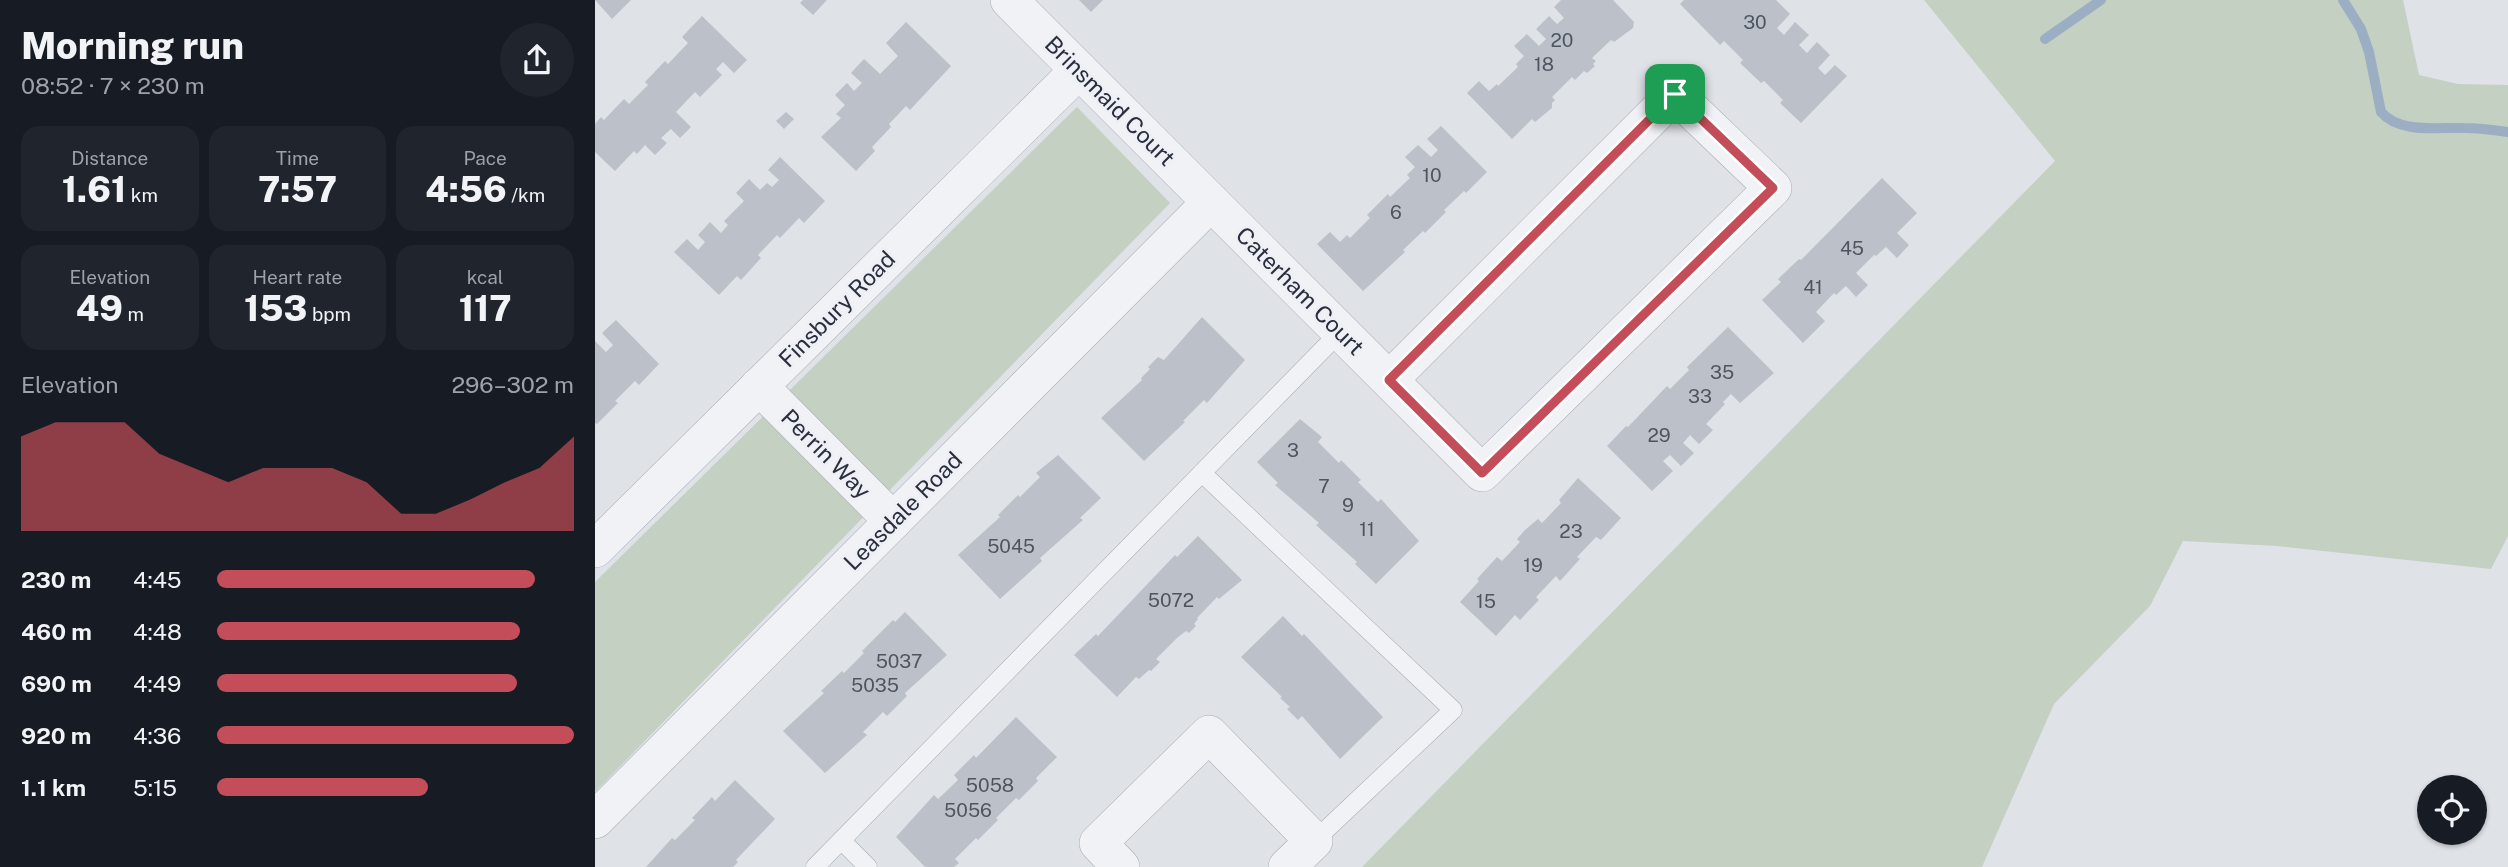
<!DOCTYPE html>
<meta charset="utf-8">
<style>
body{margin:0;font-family:"Public Sans",sans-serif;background:#20242c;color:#f1f3f6;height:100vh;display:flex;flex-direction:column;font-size:26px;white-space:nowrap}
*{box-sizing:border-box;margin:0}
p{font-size:23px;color:#9ea1a6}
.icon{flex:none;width:38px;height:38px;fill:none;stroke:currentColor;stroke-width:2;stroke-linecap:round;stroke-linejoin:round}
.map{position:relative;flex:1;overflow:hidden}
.side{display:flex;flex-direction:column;background:#171b24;width:595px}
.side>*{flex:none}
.tools{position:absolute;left:1822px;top:775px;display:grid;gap:14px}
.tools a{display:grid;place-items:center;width:70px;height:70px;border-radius:50%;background:#171b24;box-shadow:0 2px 5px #0004;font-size:35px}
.pin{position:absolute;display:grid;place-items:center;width:60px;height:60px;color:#fff;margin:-30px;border-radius:14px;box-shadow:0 4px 10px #0006}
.round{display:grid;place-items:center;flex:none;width:74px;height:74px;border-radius:37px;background:#20242c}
.headline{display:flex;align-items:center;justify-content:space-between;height:119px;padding:0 21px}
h1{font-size:38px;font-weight:800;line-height:52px}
.stats{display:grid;grid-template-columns:repeat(3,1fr);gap:10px;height:119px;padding:7px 21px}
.stats div{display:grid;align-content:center;border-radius:18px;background:#20242c;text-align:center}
.stats b{font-size:35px;font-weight:800}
.stats small{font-size:19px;font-weight:400}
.stats p{font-size:19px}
.chart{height:196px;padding:14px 21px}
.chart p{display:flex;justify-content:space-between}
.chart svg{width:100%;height:126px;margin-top:7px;fill:#c34d58;opacity:.7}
ul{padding:0 21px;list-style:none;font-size:23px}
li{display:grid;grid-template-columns:112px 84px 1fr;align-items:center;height:52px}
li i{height:18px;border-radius:9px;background:#c34d58}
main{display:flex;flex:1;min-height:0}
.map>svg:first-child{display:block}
.green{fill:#c4d0c1}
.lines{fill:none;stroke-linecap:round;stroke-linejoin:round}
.stream{stroke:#9caec4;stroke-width:10}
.building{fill:#bcc1c9}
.lane-casing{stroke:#a8acb4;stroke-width:19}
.street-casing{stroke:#a8acb4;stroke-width:38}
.lane{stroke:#f1f2f6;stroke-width:18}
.street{stroke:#f1f2f6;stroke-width:37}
.route-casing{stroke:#fff;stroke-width:14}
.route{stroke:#c34d58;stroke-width:9}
.labels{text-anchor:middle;stroke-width:6;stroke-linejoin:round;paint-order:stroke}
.number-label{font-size:19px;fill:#4e5460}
.street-label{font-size:23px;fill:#292f3d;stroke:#eef0f5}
</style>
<main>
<section class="side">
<div class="headline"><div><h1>Morning run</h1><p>08:52 · 7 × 230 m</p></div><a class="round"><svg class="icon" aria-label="share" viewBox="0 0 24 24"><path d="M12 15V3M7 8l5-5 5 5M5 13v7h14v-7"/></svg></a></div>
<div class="stats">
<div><p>Distance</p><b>1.61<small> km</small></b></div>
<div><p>Time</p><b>7:57</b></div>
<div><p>Pace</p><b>4:56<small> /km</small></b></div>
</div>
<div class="stats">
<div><p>Elevation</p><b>49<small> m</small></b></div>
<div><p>Heart rate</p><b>153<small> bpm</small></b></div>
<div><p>kcal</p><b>117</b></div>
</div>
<div class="chart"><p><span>Elevation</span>296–302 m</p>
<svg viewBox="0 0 160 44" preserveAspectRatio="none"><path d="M0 44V11L10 6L20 6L30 6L40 17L50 22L60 27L70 22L80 22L90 22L100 27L110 38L120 38L130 33L140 27L150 22L160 11V44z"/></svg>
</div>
<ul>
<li><b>230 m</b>4:45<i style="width:89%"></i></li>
<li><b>460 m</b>4:48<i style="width:85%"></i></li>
<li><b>690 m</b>4:49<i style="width:84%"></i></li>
<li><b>920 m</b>4:36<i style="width:100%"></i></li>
<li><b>1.1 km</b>5:15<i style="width:59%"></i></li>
</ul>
</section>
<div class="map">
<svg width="1913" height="867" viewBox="0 0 1913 867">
<rect width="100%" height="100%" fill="#dfe2e7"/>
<!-- green -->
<g class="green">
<path d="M1329,0H1808L1824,75L1863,84L1913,85V536L1896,569L1682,546L1588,541L1555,606L1459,704L1387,867H767L1460,161Z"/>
<path d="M482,107L575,203L0,792V582Z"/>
</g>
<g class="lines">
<!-- stream -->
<g class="stream">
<path d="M1748,0L1766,29L1774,52L1786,112C1805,134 1843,127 1869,128C1884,128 1899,130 1913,132"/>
<path d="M1450,39L1506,0"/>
</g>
</g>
<!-- building -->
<g class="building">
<path d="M0,0H36L17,19Z"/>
<path d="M208,0H232L218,15L205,3Z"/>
<path d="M484,0H508L496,12Z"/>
<path d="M966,0H1018L1039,22L1038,28L1019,42L1016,40L997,58L1001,61L998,64L1000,66L992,73L989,71L980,80L977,77L957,97L960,100L957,103V108L940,122L937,119L917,139L872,93L884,81L894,91L902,84L903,86L923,67L921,64L929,56L919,46L932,34L944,46L951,39L941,29L954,16L962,24L969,18L959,7Z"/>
<path d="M1089,0H1181L1195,14L1182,28L1189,35L1200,22L1214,35L1204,45L1212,53L1222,42L1235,55L1223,68L1230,75L1240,65L1252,76L1206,123L1185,103L1188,100L1169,81L1166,83L1145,63L1148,60L1129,41L1125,45L1085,4Z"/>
<path d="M107,16L152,60L139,73L128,62L121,69L127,75L105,97L100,92L81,112L96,127L85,138L76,129L66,138L72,143L60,155L50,145L42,154L39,151L20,171L0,152V124L6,117L9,120L29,99L34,104L53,85L50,82L70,61L73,64L93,43L87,37Z"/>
<path d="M311,22L356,66L315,110L311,106L294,124L296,127L277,147L280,151L261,171L226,137L246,118L241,114L250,105L240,95L252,83L259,91L267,83L256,73L269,59L285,74L303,56L291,43Z"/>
<path d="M191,112L199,119L189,129L181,121Z"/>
<path d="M846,126L892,172L871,193L869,191L849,210L851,212L830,233L828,231L808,250L810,252L768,291L722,244L735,232L745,242L752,235L755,238L775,218L772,215L793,194L795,197L815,178L812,175L820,167L810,157L823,145L836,157L843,150L832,139Z"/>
<path d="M185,157L230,201L209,223L204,218L185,238L182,235L163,255L166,258L146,280L142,276L124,295L79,252L92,239L103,250L110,242L103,235L115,222L126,233L133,225L129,221L149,201L141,193L154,179L165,190L172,183L177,187L184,180L173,170Z"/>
<path d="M1287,178L1322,213L1302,233L1314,245L1302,258L1291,247L1281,256L1279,255L1261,273L1273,285L1261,297L1251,286L1241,295L1239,293L1221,312L1230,321L1208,343L1167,300L1186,282L1183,279L1204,259L1206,260Z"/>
<path d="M607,317L650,360L612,403L609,400L588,421L590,422L549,461L506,418L547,380L546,378L555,369L553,367L563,357L569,360Z"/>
<path d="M21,320L64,364L44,385L40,381L20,401L23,403L2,424L0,423V341L11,352L18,345L7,333Z"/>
<path d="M1133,327L1179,373L1145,403L1136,394L1128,402L1130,404L1111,424L1118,430L1104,444L1095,435L1088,443L1099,453L1086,466L1075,455L1068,461L1078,471L1057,491L1012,446L1031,426L1033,427L1072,386L1075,389L1094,370L1092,367Z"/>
<path d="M705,419L727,437L723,442L744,463L746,460L766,480L763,482L783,502L786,499L824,541L781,584L760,564L762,562L721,525L724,523L680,485L683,483L662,462Z"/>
<path d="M463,455L506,498L485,518L488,520L445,558L447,561L405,599L363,555L405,517L403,515L423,495L425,497L445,477L441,473Z"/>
<path d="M983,478L1026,518L1006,540L1001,537L982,557L985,559L965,581L961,576L941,597L944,600L925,620L920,615L901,636L865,602L884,581L882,579L902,557L907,561L925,542L922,539L930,530L943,519L947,523L966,503L964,500Z"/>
<path d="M603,536L647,580L624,599L622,597L602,618L603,619L599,624L601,626L594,633L591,631L582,638L561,659L565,662L556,671L554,670L544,679L541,677L522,697L479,655L501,634L503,636L580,555L582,557Z"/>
<path d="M310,612L352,655L310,693L312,696L292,716L288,712L268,732L272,735L230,773L188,731L229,693L226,691L247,671L249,673L269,653L267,651L298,620L300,622Z"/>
<path d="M688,616L707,636L709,634L788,717L745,759L707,716L703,720L692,709L695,707L685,698L687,697L646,657Z"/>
<path d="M421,717L462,757L441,778L443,781L424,800L421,798L401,818L403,820L383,840L381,838L360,859L364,863L359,867H330L301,837L339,795L343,799L363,780L359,775L379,755L381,758Z"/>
<path d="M140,780L180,819L141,860L143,862L138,867H51L77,838L80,840L100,820L97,818L117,797L120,801Z"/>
</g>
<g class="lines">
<!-- lane casing -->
<g class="lane-casing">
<g id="lane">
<path d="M607,473L858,710L719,841"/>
<path d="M247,841L273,867"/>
<path d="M220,867L746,331"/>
</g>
</g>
<!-- street casing -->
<g class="street-casing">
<g id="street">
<path d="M414,0L887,473L1178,188L1080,94L794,380"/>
<path d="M164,386L298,521"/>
<path d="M0,549L484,70"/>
<path d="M0,820L616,202"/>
<path d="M526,867L503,843L614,734L719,841L692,867"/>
</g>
</g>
<!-- lane -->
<use href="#lane" class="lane"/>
<!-- street -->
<use href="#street" class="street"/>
</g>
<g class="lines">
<!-- route casing -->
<g class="route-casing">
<path id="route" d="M1080,94L1178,188L887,473L794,380Z"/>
</g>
<!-- route -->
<use href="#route" class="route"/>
</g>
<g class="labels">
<!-- number labels -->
<g class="number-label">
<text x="1160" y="29">30</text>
<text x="967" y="47">20</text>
<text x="949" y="71">18</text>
<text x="837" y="182">10</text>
<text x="801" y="219">6</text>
<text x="1257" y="255">45</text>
<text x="1218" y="294">41</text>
<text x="1127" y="379">35</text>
<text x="1105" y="403">33</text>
<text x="1064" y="442">29</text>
<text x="698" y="457">3</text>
<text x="729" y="493">7</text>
<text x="753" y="512">9</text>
<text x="772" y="536">11</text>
<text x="976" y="538">23</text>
<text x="416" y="553">5045</text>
<text x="938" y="572">19</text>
<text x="576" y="607">5072</text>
<text x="891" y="608">15</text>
<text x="304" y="668">5037</text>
<text x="280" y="692">5035</text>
<text x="395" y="792">5058</text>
<text x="373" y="817">5056</text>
</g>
<!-- street labels -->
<g class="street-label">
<text transform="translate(515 101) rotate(45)" y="8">Brinsmaid Court</text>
<text transform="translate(705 291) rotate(45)" y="8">Caterham Court</text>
<text transform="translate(242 309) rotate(-45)" y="8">Finsbury Road</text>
<text transform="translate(231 454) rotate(45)" y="8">Perrin Way</text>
<text transform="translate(308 511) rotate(-45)" y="8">Leasdale Road</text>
</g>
</g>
</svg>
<div class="tools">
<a><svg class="icon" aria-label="locate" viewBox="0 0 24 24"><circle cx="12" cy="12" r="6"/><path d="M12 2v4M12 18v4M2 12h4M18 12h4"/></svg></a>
</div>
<div class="pin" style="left:1080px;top:94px;background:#1e9e55"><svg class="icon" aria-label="arrive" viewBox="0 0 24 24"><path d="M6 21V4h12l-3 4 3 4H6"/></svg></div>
</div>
</main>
